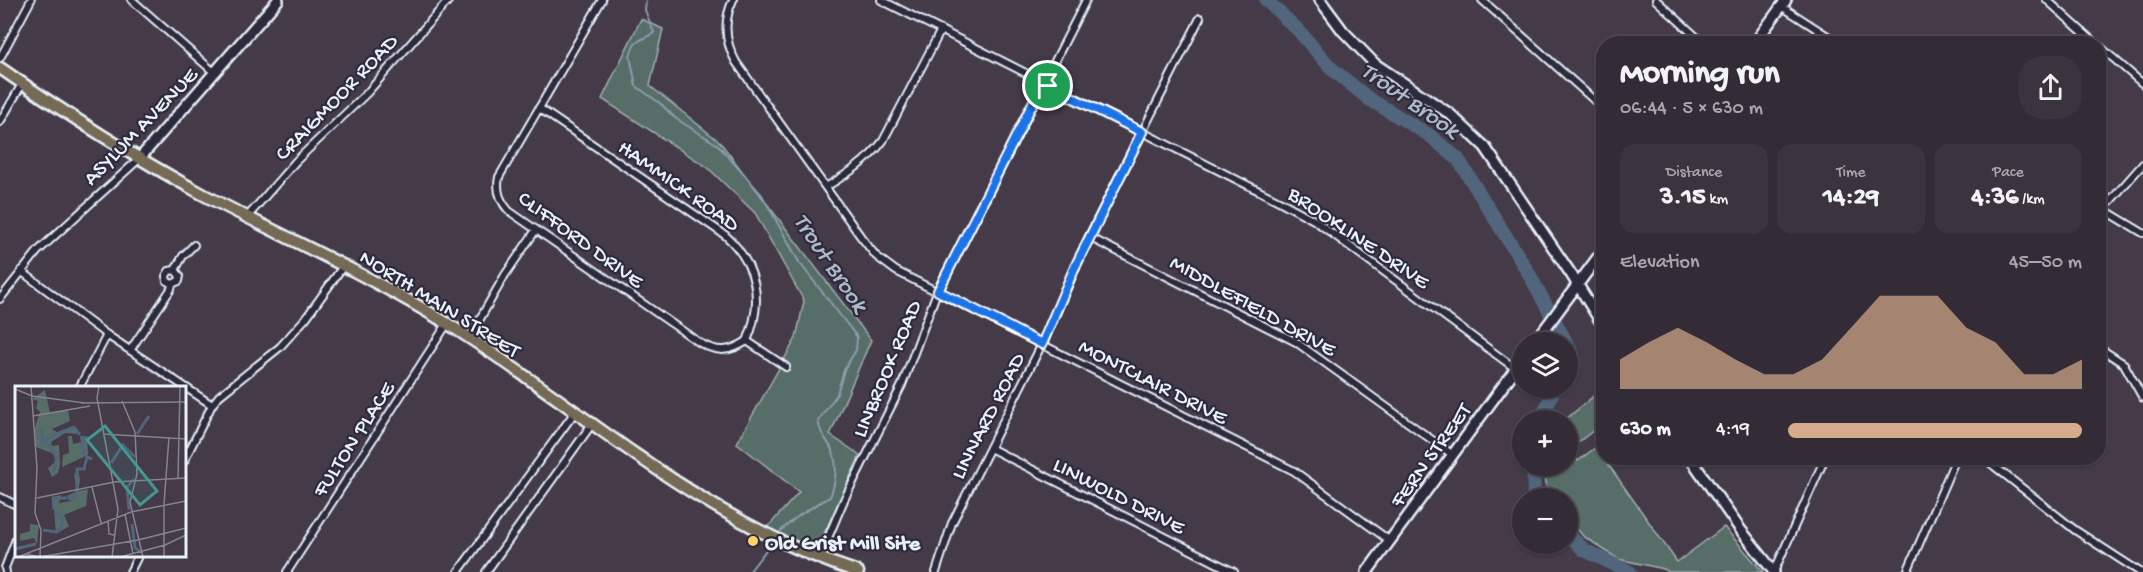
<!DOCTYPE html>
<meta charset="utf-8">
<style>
body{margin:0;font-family:"Gochi Hand",sans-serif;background:#3b343e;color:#f1f3f6;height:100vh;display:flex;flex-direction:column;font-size:22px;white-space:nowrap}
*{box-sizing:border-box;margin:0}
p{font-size:20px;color:#a9a7ad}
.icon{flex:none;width:33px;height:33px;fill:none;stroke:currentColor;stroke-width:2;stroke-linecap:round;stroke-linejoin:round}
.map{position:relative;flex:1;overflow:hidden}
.details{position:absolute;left:1596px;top:36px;width:510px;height:429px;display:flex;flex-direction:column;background:#332c36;border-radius:24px;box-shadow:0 2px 4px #0004,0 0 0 2px #4e4851}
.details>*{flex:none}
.tools{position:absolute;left:1512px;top:332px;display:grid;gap:12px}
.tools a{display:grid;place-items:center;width:66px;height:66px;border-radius:50%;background:#332c36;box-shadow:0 2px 4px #0004,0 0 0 2px #4e4851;font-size:30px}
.pin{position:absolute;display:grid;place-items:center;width:51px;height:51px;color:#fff;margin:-26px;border:3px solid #fff;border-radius:50%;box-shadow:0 2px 6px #0007}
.round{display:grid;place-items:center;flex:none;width:63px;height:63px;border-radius:24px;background:#3b343e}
.summary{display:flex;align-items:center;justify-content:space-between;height:102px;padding:0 24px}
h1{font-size:33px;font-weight:800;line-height:45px}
.figures{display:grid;grid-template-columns:repeat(3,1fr);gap:9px;height:102px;padding:6px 24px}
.figures div{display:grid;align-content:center;border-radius:15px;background:#3b343e;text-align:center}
.figures b{font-size:26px;font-weight:800}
.figures small{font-size:16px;font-weight:400}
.figures p{font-size:16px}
.chart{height:168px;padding:12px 24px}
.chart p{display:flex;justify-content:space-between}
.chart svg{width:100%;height:108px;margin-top:6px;fill:#d6ab8b;opacity:.7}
ul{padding:0 24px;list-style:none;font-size:20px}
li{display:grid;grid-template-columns:96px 72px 1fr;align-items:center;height:45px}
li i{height:15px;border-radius:8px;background:#d6ab8b}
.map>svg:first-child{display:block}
.green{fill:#576d68;stroke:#a0afb0;stroke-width:1.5}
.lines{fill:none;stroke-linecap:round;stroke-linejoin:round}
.stream{stroke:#8d9dae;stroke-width:2}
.river{stroke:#51657c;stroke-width:14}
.street-casing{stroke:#e8f1f8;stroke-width:10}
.secondary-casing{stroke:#e8f1f8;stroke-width:14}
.primary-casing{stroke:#e8f1f8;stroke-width:15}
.street{stroke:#2f2a3d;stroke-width:6}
.secondary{stroke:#2f2a3d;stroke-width:9}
.primary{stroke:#746b55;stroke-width:10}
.route-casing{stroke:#fff;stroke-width:12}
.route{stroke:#1a73e8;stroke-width:8}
.poi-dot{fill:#ffd166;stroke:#2f2a3d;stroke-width:2}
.labels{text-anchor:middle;stroke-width:4.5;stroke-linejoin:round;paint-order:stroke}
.street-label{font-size:22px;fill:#e8f1f8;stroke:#2f2a3d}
.poi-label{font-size:22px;font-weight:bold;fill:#e8f1f8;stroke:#2f2a3d;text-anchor:start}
.water-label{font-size:24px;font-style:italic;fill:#acb9c6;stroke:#2f2a3d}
.inset-river{fill:none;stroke:#51657c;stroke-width:3}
.inset-road{fill:none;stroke:#86838e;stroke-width:1.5}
.view{fill:#459590;fill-opacity:0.15;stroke:#459590;stroke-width:3}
.inset-edge{fill:none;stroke:#e8f1f8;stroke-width:3}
</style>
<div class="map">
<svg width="2143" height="572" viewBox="0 0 2143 572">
<rect width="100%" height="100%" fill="#443a48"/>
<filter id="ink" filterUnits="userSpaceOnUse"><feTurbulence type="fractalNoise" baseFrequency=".0167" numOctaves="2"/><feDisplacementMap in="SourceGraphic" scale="12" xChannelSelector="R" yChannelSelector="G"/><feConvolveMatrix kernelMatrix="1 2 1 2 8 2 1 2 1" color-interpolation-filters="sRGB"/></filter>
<g filter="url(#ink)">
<!-- green -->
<g class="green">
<path d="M641,19L663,29L650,86L720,142L871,340L830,435L860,455L818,547L792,541L767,528L799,492L737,443L796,338L804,301L755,213L707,167L602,99Z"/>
<path d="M1603,388V423L1571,448L1578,461L1596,447L1677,562L1724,527L1763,572H1669L1664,569L1618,559L1583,536L1568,518V498H1551L1547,493L1544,465H1568V420H1565Z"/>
</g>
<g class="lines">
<!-- stream -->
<g class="stream">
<path d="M646,0L645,10L654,33L635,43L630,56L636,86L661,104L675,118L718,145L762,195L799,262L857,337L856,350L844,370L837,394L818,421C821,435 823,434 830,446C839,461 836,482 830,497C810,508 794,517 778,534"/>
<path d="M749,572L773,541"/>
</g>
<!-- river -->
<g class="river">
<path d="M1266,0L1298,30L1332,69L1369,99L1429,135L1458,159L1528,272L1566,342"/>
<path d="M1568,346L1571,351L1568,358"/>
<path d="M1541,420L1555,387"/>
<path d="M1533,465L1534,495L1536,498"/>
<path d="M1568,534L1584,550L1630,572"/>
</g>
<!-- street casing -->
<g class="street-casing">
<g id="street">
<path d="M132,0L215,73"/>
<path d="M602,0L499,177C496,191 500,201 509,211L700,343C718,353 730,352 747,341"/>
<path d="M733,0C723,21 725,42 736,62L861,237L876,256L896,271L1294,471L1390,541"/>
<path d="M881,0L1281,202L1314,220L1516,369"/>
<path d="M1482,0L1604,109"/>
<path d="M1656,0L1704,44"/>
<path d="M2047,0L2096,44"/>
<path d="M1781,6L1840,44"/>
<path d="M2098,45L2143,84"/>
<path d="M0,58L31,0"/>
<path d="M539,108L725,235C757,264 764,301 747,341L786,367"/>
<path d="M0,122L22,84"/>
<path d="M826,187C847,174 868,161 883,141L941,30"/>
<path d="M2098,206L2143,233"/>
<path d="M2098,215L2143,164"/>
<path d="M248,216L296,161L367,93L449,0"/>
<path d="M1089,237L1296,342L1453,455"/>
<path d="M175,270L183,256L194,245"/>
<path d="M21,271L107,335L212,405"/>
<path d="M0,299L38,251L139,159"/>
<path d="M469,338L505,275L536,230"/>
<path d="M2098,347L2124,364L2143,398"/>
<path d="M131,349L171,289L172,284L179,281L180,276L175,270L169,271L166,276L167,281L172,284"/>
<path d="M79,388L107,335"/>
<path d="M990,448L1234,572"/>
<path d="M1984,458L2075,530L2140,572"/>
<path d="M184,461L212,405L219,396L280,347L306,318L344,265"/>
<path d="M0,497L16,505"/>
<path d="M819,559L844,500L902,385L935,297L1086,0"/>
<path d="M6,572L5,568L16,539"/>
<path d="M130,572L138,556"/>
<path d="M287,572L447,324"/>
<path d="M458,572L575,412"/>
<path d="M486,572L592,424"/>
<path d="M936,572L952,523L1045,338L1089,237L1200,18"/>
<path d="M1774,572L1825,458"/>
<path d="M1907,572L1956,458"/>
</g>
</g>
<!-- secondary casing -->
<g class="secondary-casing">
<g id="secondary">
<path d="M1320,0L1343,31L1375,64L1450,114L1485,147L1571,274L1604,327"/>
<path d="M1754,44L1786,0"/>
<path d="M139,159L278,0"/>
<path d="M1535,342L1604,249"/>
<path d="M1690,458L1740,529L1774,572"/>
<path d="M1367,572L1522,360"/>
</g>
</g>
<!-- primary casing -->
<g class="primary-casing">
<path id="primary" d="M0,68C66,114 134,157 204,195C286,238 369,275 448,324C583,409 702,522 858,572"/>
</g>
<!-- street -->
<use href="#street" class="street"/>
<!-- secondary -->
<use href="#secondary" class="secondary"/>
<!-- primary -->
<use href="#primary" class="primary"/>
</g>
</g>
<g class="lines" filter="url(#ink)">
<!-- route casing -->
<g class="route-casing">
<path id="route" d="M1043,83L1142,132L1074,269L1042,344L938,291Z"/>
</g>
<!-- route -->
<use href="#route" class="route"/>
</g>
<!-- markers -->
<circle class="poi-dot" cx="753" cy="541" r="6"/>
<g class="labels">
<!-- street labels -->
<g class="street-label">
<text transform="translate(335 96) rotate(-46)" y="8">CRAIGMOOR ROAD</text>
<text transform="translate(139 125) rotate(-46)" y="8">ASYLUM AVENUE</text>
<text transform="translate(680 184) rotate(35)" y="8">HAMMICK ROAD</text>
<text transform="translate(1360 236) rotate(34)" y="8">BROOKLINE DRIVE</text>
<text transform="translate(582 238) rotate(36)" y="8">CLIFFORD DRIVE</text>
<text transform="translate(441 302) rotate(32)" y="8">NORTH MAIN STREET</text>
<text transform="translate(1254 304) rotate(29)" y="8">MIDDLEFIELD DRIVE</text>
<text transform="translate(885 368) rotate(-67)" y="8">LINBROOK ROAD</text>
<text transform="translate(1154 380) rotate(27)" y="8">MONTCLAIR DRIVE</text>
<text transform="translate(986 415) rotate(-63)" y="8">LINNARD ROAD</text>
<text transform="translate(352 438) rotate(-57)" y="8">FULTON PLACE</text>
<text transform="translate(1429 454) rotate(-54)" y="8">FERN STREET</text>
<text transform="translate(1120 494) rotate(27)" y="8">LINWOLD DRIVE</text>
</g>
<!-- poi labels -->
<g class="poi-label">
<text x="765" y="549">Old Grist Mill Site</text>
</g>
<!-- water labels -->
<g class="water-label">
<text transform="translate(1411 99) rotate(35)" y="8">Trout Brook</text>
<text transform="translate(832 262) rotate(56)" y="8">Trout Brook</text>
</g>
</g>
<!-- overview -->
<g transform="translate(15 386)">
<rect width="171" height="171" fill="#443a48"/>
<path d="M30,4L35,27L53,24L55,35L37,43L43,47L59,40L65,48L50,47L36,56L37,60L44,59L45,78L43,87L37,91L33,82L40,76L39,68L21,61L19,44L25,26L21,22L23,15L17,13ZM53,50H57L58,58L66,56L65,50L72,51L73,69L47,81L48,69L54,67ZM63,82L65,94L63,105L73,103L71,120L49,129L54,140L41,148L38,111L46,109L44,117L56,115L52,110L62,105L59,89ZM15,138L24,139L22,158L19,152L5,155V148L15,145Z" fill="#576d68"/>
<path class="inset-river" d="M27,41V57L38,49M122,48L134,30M39,49L59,41L65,49M66,51L72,52L66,58L70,70M32,57L42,72L38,88M96,77L108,59L120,71M53,112L57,113L62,106V83H69L72,71L77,73M39,124L38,112H52M114,124L112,101L119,93M117,138L120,162L125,165M28,144L41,146L46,142L48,133L40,126M0,163L21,158"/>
<path class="inset-road" d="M16,0L22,82L20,127L26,144L25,171M84,0L82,12L103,123L97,171M0,3L17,10L70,17M107,15L120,46L122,88L115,116L128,171M66,17L171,16M18,30L75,20M88,48L171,53M163,93L165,0M77,101L86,137M22,112L99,96L171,92M149,118L154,51M110,128L118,168M93,135L94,148L99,149M11,168L25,171L123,154L171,142M3,171L116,126L171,115M105,171L150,159L171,149M149,171V118"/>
<path class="view" d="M90,40L142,105L125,119L72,54Z"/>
<rect width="171" height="171" class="inset-edge"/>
</g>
</svg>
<div class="tools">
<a><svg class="icon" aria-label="layers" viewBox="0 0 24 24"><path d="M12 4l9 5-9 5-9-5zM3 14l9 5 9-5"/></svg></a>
<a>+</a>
<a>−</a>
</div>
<div class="pin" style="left:1048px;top:86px;background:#1e9e55"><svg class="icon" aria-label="arrive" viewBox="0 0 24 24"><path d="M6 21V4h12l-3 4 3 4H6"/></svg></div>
<section class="details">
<div class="summary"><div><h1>Morning run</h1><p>06:44 · 5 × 630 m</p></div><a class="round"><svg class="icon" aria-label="share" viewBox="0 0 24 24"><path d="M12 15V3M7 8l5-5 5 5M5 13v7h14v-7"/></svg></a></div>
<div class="figures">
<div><p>Distance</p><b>3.15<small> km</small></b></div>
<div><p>Time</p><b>14:29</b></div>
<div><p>Pace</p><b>4:36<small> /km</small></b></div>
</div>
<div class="chart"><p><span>Elevation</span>45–50 m</p>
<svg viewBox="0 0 160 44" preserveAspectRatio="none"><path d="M0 44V32L10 25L20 19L30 25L40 32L50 38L60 38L70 32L80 19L90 6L100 6L110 6L120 19L130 25L140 38L150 38L160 32V44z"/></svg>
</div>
<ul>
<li><b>630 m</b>4:19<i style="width:100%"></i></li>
</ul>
</section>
</div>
